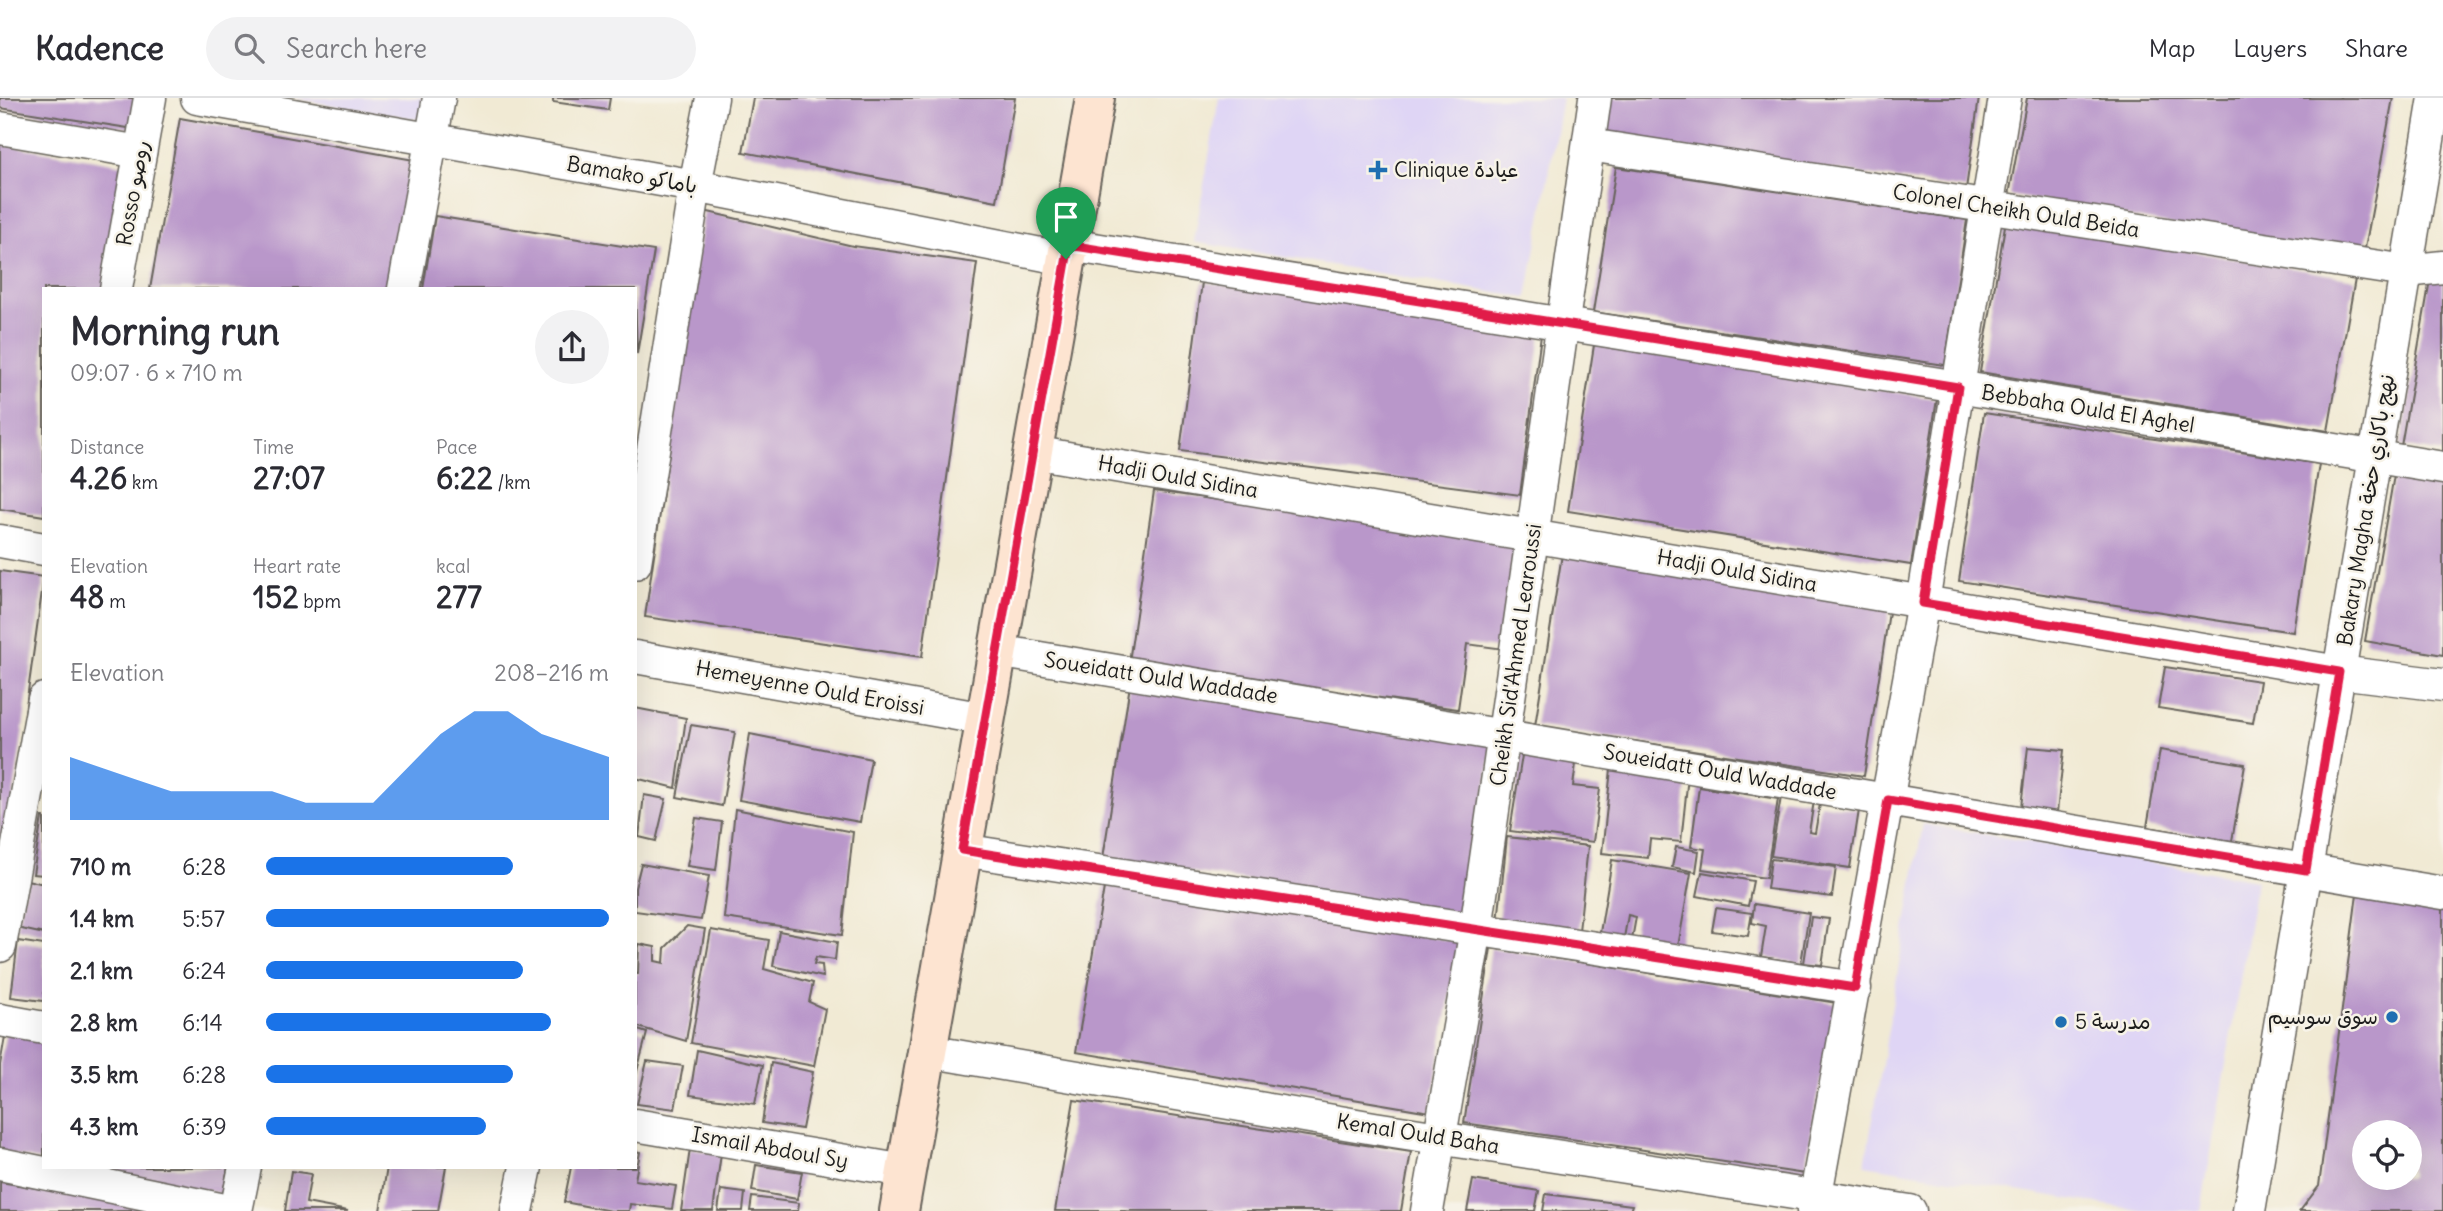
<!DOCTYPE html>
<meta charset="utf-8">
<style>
body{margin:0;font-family:Delius,"Playpen Sans Arabic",sans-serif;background:#f2f2f3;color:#2b2b33;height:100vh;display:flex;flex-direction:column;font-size:26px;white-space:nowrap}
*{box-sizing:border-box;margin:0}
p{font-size:23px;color:#7c7c81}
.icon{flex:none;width:38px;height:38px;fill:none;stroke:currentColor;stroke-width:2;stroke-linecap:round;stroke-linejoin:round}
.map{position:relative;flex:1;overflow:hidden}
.drawer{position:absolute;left:42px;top:189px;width:595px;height:882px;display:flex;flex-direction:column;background:#fff;border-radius:0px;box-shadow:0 7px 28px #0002}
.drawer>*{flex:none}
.fabs{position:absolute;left:2352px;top:1022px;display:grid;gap:14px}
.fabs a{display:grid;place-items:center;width:70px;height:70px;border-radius:50%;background:#fff;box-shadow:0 7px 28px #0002;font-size:35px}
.pin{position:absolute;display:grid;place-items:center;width:60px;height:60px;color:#fff;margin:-72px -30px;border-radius:50% 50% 50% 0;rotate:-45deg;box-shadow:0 0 7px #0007}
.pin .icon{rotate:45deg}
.round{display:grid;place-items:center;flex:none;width:74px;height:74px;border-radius:37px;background:#f2f2f3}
.summary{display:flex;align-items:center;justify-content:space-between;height:119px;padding:0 28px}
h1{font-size:38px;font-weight:800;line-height:52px}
.figures{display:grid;grid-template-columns:repeat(3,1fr);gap:10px;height:119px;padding:7px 28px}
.figures div{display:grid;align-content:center}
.figures b{font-size:30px;font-weight:800}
.figures small{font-size:19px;font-weight:400}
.figures p{font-size:19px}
.chart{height:196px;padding:14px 28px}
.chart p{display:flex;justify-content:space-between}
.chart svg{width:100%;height:126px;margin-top:7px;fill:#1a73e8;opacity:.7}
ul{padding:0 28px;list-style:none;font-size:23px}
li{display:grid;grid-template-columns:112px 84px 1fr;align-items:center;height:52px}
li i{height:18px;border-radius:9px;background:#1a73e8}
header{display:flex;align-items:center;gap:42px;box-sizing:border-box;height:98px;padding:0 35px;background:#fff;border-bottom:2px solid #e1e1e2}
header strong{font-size:33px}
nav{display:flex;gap:38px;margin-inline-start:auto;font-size:24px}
.search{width:490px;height:63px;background:#f2f2f3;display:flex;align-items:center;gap:18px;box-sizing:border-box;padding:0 24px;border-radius:38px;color:#7c7c81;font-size:26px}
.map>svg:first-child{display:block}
.built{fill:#dfd5f5}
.building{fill:#b997ca;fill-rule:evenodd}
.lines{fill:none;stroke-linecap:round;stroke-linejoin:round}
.street-casing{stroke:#67645c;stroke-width:35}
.secondary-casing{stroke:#67645c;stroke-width:42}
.street{stroke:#fff;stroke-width:32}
.secondary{stroke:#fde4d1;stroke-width:38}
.route-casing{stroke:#fff;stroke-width:14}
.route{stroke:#e11d48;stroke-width:9}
.poi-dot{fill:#1f6fb2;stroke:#f7f3e8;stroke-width:2.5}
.labels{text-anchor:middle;stroke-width:5;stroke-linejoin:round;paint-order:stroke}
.poi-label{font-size:21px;fill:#1c1c1c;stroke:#f7f3e8;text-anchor:start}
.street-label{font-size:21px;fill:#1c1c1c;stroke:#f7f3e8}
</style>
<header>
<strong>Kadence</strong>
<div class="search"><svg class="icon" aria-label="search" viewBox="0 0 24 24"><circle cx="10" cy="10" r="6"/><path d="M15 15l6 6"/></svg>Search here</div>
<nav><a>Map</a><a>Layers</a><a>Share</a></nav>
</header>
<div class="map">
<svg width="2443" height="1113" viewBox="0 0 2443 1113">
<rect width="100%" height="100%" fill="#f7f3e8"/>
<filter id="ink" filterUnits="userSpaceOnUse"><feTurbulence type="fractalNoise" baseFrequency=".0143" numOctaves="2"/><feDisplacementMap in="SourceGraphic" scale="14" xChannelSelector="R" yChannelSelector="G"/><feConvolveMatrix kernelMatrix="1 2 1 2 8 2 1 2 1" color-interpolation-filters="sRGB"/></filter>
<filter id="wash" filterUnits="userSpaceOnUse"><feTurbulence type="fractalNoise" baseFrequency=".00686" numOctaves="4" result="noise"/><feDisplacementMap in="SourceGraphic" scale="28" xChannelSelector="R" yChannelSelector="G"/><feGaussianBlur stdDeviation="1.57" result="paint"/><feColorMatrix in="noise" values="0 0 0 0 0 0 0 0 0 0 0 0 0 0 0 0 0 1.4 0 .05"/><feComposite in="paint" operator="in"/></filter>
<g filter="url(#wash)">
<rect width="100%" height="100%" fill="#f1ead4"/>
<!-- built -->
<g class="built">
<path d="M290,0H427L423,22Z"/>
<path d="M1219,0H1562L1527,200L1194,144Z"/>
<path d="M1923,726L2257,782L2201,1113H2143L1865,1067Z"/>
</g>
<g id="blocks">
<!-- building -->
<g class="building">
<path d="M0,0H146L141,32L0,10Z"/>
<path d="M553,0H610L608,12L553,4Z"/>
<path d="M753,0H1015L997,103L743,54Z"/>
<path d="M1606,0H1979L1966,91L1600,38Z"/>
<path d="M2027,0H2393L2363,161L2009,97Z"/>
<path d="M180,20L414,62L392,191H150Z"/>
<path d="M0,46L130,68L109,191H44V418L0,411Z"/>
<path d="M1616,69L1967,122L1945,267L1593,214Z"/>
<path d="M704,113L853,148L977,165L922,559L645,519Z"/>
<path d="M435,118L654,153L637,256L635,191H423Z"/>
<path d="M2006,122L2355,181L2328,333L1980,274Z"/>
<path d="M2431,176L2443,178V355L2401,348Z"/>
<path d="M1202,184L1542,229L1520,397L1180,353Z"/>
<path d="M1594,247L1937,301L1911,467L1568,413Z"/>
<path d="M1984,315L2319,366L2293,534L1959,483Z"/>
<path d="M2394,377L2443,383V557L2365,543Z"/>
<path d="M1154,393L1520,444L1504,551L1467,546L1458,611L1129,564Z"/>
<path d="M1563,450L1891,501L1864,678L1535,628Z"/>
<path d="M0,473L44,479L2,780H0Z"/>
<path d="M2165,569L2260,583L2253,625L2158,610Z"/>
<path d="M1130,587L1493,644L1466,817L1103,760Z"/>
<path d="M635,610L686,620L676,690L635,680Z"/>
<path d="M691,627L735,634L722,708L677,699Z"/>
<path d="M750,636L871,661L860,724L739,702Z"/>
<path d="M2028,649L2064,652L2057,714L2021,709Z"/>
<path d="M1523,651L1577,658L1573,688L1600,691L1593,744L1510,733Z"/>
<path d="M2160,652L2245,666L2232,743L2147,729Z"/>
<path d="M1611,671L1688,678L1681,744L1650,741L1648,760L1602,755Z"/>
<path d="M1699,689L1778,701L1766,780L1702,771L1705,751L1691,749Z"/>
<path d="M644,697L666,701L656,743L639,739Z"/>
<path d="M1781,699L1814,703L1809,734L1815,735L1820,706L1859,712L1850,770L1771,758Z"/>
<path d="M735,711L853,734L842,837L724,820Z"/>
<path d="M42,719H44V777L33,776Z"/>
<path d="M696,720L722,724L716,772L687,768Z"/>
<path d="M1507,739L1588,748L1579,833L1498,824Z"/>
<path d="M1676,749L1699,753L1696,774L1672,769Z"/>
<path d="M1771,761L1836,769L1832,799L1767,791Z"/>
<path d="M1612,762L1691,775L1676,860L1630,853L1636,819L1628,817L1622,851L1598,847Z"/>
<path d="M641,766L709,778L701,822L635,813V790Z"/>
<path d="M1702,774L1753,783L1748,808L1697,798Z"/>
<path d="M27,782L44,786V836L17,830Z"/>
<path d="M1105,784L1459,844L1430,1014L1076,954Z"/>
<path d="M2358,788L2443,803V1113H2300L2319,1088ZM2364,1034H2410V1080H2364Z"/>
<path d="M1754,806L1809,815L1801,865L1761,859L1766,828L1752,825Z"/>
<path d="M1716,810L1752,815L1748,838L1712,833Z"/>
<path d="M1811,819L1829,821L1822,867L1804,865Z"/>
<path d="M687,828L705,831L686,943L635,928V876H638L639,846L655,849V863L664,865L665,850Z"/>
<path d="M711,832L769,842L764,871L813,885L809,904L825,911L814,968L691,945Z"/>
<path d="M779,833L837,844L835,862L816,859L814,866L822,867L823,879L773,868Z"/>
<path d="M18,843L44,847V903L11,899Z"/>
<path d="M1491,850L1837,905L1816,1004L1805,1076L1464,1025Z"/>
<path d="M635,931L647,935L636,977H635Z"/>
<path d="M6,933L44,939V1063L0,1054V967Z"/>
<path d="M697,952L763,967L755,1006L690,997Z"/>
<path d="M647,963L683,968L675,1011L637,1006Z"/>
<path d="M771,965L813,974L802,1031L762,1025Z"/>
<path d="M1074,1002L1411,1054L1401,1113H1055Z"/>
<path d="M690,1051L721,1056L713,1113H681Z"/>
<path d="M635,1053L640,1054L635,1082L676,1088L672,1111L630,1106L629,1113H611L564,1104L571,1069H635Z"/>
<path d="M756,1067L802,1074L797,1101L752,1093Z"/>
<path d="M86,1069H228L223,1096Z"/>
<path d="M387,1069H446L438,1113H380Z"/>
<path d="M291,1073L311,1076L306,1105L348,1113H285Z"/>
<path d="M1473,1082L1539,1093L1535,1113H1467Z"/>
<path d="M0,1084L170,1112L169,1113H0Z"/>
<path d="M721,1092L745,1095L743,1113H718Z"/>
<path d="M1546,1096L1632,1107L1630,1113H1543Z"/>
<path d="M752,1099L799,1105L798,1113H750Z"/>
</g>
</g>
</g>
<g filter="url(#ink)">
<use href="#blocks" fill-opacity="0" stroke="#67645c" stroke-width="2"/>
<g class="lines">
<!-- street casing -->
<g class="street-casing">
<g id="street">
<path d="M197,0L695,88L1066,161"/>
<path d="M0,30L140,54"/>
<path d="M1589,47L2406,173L2443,169"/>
<path d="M1069,147L1958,289L2443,370"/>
<path d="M116,191L150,0"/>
<path d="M404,191L439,0"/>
<path d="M1032,354L2339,574L2443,587"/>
<path d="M0,443L44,451"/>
<path d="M635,465L695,88L712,0"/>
<path d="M997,553L2443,795"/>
<path d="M635,559L985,621"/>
<path d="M962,752L1855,890"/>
<path d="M0,848L44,601"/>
<path d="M0,922L44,930"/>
<path d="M927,953L1374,1030L1910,1113"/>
<path d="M635,1027L905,1073"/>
<path d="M0,1066L229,1113"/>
<path d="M236,1113L245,1069"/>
<path d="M517,1113L526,1069"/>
<path d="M1427,1113L1476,831L1595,0"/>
<path d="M1813,1113L1923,504L2005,0"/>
<path d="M2249,1113L2435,0"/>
</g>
</g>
<!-- secondary casing -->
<g class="secondary-casing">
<path id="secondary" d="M899,1113L1095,0"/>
</g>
<!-- street -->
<use href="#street" class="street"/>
<!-- secondary -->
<use href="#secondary" class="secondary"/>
</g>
</g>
<g class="lines" filter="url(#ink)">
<!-- route casing -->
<g class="route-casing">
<path id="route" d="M1069,147L1958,289L1923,505L2339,574L2306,772L1888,702L1855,890L962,752Z"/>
</g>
<!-- route -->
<use href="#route" class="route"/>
</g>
<!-- markers -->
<g class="poi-dot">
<path d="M1374.5 61.5h7v7h7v7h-7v7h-7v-7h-7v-7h7z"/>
<circle cx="2392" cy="919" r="7"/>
<circle cx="2061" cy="924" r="7"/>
</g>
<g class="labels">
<!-- poi labels -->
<g class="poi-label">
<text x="1394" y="79">Clinique عيادة</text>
<text x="2378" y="926" text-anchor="end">سوق سوسيم</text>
<text x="2075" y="931">مدرسة 5</text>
</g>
<!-- street labels -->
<g class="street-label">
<text transform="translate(632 77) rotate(10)" y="7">Bamako باماكو</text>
<text transform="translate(133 95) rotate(-80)" y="7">Rosso روصو</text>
<text transform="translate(2016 113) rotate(9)" y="7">Colonel Cheikh Ould Beida</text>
<text transform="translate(2088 311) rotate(9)" y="7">Bebbaha Ould El Aghel</text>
<text transform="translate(1178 379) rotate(10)" y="7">Hadji Ould Sidina</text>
<text transform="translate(2366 412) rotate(-81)" y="7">Bakary Magha نهج باكاري حخة</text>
<text transform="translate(1737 473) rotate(10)" y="7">Hadji Ould Sidina</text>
<text transform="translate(1516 557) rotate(-82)" y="7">Cheikh Sid'Ahmed Learoussi</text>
<text transform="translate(1161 580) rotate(9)" y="7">Soueidatt Ould Waddade</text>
<text transform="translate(810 590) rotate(10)" y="7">Hemeyenne Ould Eroissi</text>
<text transform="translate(1720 674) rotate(10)" y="7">Soueidatt Ould Waddade</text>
<text transform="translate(1418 1036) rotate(9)" y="7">Kemal Ould Baha</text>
<text transform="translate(770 1050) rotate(10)" y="7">Ismail Abdoul Sy</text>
</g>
</g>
</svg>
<div class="fabs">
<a><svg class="icon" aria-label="locate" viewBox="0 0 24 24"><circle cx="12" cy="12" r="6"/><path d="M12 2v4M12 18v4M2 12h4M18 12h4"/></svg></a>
</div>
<div class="pin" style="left:1066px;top:161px;background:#1e9e55"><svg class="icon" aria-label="arrive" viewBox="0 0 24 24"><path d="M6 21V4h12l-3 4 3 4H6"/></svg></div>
<section class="drawer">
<div class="summary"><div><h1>Morning run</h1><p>09:07 · 6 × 710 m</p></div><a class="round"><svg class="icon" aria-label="share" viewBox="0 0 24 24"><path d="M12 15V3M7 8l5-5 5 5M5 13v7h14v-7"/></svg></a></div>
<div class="figures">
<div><p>Distance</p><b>4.26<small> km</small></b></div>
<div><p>Time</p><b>27:07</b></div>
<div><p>Pace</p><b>6:22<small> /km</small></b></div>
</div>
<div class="figures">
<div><p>Elevation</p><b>48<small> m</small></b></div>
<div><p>Heart rate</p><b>152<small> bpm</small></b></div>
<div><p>kcal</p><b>277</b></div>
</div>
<div class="chart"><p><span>Elevation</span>208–216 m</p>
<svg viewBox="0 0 160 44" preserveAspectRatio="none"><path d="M0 44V22L10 26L20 30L30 34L40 34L50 34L60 34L70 38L80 38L90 38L100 26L110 14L120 6L130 6L140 14L150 18L160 22V44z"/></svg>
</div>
<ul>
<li><b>710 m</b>6:28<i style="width:72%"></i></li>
<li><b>1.4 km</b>5:57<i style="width:100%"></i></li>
<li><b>2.1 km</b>6:24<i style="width:75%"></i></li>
<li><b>2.8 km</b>6:14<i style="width:83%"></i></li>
<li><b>3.5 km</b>6:28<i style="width:72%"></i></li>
<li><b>4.3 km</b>6:39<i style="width:64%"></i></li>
</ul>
</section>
</div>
